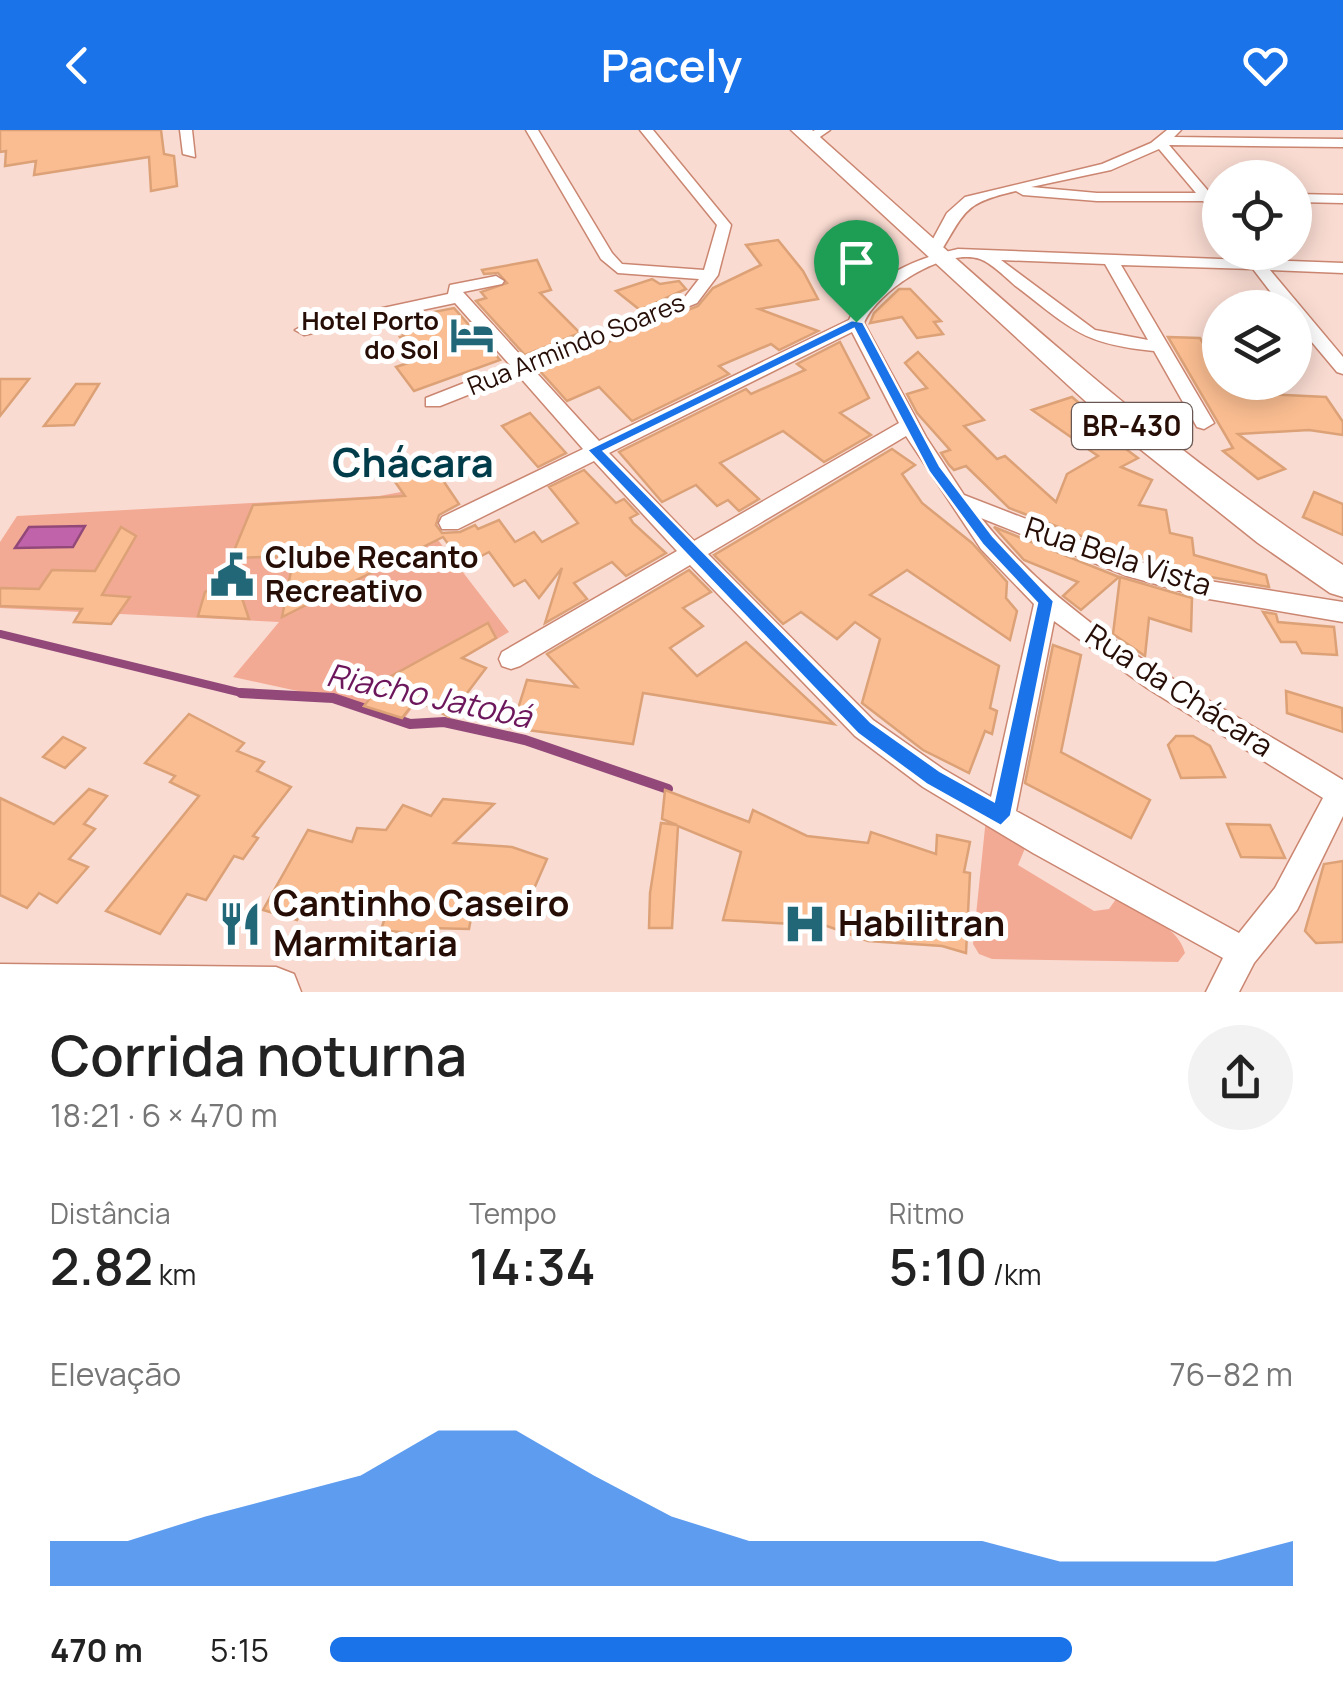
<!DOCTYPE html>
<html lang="pt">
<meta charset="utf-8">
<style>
body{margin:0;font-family:Manrope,sans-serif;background:#f2f2f2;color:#222;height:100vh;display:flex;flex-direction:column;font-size:38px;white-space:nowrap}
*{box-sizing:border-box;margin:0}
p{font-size:32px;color:#767676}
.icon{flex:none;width:55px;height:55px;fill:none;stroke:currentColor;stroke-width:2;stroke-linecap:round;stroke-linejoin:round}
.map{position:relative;height:862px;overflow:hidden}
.details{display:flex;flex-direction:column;background:#fff;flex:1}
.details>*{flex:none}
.buttons{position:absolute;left:1202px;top:30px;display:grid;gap:20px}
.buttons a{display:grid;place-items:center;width:110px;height:110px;border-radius:50%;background:#fff;box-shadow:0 5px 25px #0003;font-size:50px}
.pin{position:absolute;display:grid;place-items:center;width:85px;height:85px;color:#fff;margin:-102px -42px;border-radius:50% 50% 50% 0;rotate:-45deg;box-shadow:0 0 10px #0007}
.pin .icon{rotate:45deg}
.round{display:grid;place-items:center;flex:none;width:105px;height:105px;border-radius:52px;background:#f2f2f2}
.head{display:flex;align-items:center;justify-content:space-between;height:170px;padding:0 50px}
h1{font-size:55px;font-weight:600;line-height:75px}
.metrics{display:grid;grid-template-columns:repeat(3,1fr);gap:15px;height:170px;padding:10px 50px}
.metrics div{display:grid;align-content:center}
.metrics b{font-size:50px;font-weight:600}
.metrics small{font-size:28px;font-weight:400}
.metrics p{font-size:28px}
.chart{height:280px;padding:20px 50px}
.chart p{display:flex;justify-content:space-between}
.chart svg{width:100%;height:180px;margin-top:10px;fill:#1a73e8;opacity:.7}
ul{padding:0 50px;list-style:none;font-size:32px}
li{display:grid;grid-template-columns:160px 120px 1fr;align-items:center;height:75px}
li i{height:25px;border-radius:12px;background:#1a73e8}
header{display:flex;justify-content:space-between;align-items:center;height:130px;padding:0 50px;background:#1a73e8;color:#fff;font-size:45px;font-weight:600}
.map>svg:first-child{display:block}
.green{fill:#f3aa94}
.water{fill:#c163aa;stroke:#924979;stroke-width:2.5}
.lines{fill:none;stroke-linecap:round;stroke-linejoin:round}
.stream-far1{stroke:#924979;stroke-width:8}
.stream{stroke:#924979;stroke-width:10}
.building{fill:#fabd91;stroke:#dca176;stroke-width:2.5}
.street-casing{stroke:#cb8671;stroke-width:3}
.primary-casing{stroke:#cb8671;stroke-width:3}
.street{fill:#fff;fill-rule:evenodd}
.primary{fill:#fff;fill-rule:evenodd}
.route{fill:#1a73e8;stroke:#fff;stroke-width:2.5;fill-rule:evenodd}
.labels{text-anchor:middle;stroke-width:10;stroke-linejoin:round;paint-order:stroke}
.far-poi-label{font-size:25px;font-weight:bold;fill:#260d06;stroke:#fff;text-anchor:end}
.far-street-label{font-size:25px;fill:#260d06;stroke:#fff}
.shield{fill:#fff;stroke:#675651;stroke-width:2.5}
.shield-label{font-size:28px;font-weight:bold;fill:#260d06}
.street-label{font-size:30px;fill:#260d06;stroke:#fff}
.poi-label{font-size:30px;font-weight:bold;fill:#260d06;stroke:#fff;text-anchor:start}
.water-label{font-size:32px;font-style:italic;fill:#6c165b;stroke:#fff}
.near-poi-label{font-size:35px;font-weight:bold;fill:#260d06;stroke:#fff;text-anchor:start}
.district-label{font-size:40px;font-weight:bold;fill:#003c49;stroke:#fff}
</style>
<header><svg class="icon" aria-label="back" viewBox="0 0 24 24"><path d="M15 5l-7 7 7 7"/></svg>Pacely<svg class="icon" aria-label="heart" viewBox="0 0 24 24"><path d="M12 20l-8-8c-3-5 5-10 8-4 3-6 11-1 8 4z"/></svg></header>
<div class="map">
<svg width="1343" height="862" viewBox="0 0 1343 862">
<rect width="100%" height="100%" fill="#f9dbd1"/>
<!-- green -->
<g class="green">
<path d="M401,362L509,502L437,544L404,589L362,575L233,547L279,492L0,478V412L17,386L379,366Z"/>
<path d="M986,688L1026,716L1018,735L1094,781L1109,779L1116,769C1139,782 1178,795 1185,823L1178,832L992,829L979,824L973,814Z"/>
</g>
<!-- water -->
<path class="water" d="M85,396L73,417L15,418L29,397Z"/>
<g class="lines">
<!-- stream-far1 -->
<path class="stream-far1" d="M0,504L246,564L275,565"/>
<!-- stream -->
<path class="stream" d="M241,563L333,568L410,594L444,592L525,610L668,659"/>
</g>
<!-- building -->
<g class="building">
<path d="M0,0H161L164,24L174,26L177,56L151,61L149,27L34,45L36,31L5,36L6,21L0,22Z"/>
<path d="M778,110L803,141L818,169L759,179L818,201L779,220L771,214L719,236L729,244L632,291L599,257L567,271L539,240L698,176L713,158L761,135L746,115Z"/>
<path d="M862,128L883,145L853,174L822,138Z"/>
<path d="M537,130L551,160L540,163L580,203L525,225L476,171L486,168L481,162L507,153L498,143L484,144L482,140Z"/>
<path d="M652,149L660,154L679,151L686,159L640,180L616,161Z"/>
<path d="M899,159H910L941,191L934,192L943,204L917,208L902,187L870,193L874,183Z"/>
<path d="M454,178L500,230L414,261L396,237L417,230L400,207L404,206L400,200L405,199L400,192L402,188Z"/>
<path d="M1168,207L1200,208L1220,242V252H1261L1267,264L1326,267L1343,292V305L1309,300L1238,304L1285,339L1258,349L1223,321L1233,318Z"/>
<path d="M840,212L869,268L840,283L871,305L824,332L783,301L720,333L759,369L739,381L728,370L717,376L696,355L662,372L619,322L746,259L751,264L805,240L797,234Z"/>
<path d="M918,222L984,290L964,296L997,329L1005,326L1056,372L1067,344L1098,326L1032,280L1072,267L1112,301L1106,304L1138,328L1121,337L1152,350L1139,375L1166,380L1170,403L1192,408L1194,425L1266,445L1269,457L1210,447L1133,426L1009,378L966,336L954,340L949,335L941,323L950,320L917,283L907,264L927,258L905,233Z"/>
<path d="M0,249H29L0,286Z"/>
<path d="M76,254H99L74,295L44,296Z"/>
<path d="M530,283L566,323L538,337L502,296Z"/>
<path d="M892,319L915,335L902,344L922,373L972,413L1007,452L1006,468L1017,481L1010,510L907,440L870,465L999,536L990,578L997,581L992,604L985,601L969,643L923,620L862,573L880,509L855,492L837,509L801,482L783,494L714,425Z"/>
<path d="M436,340L459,374L439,385L436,395L442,403L460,402L475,395L478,399L499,390L515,412L534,402L542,412L578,393L549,357L584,340L616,373L624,369L638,384L630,388L633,393L666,423L626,446L612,432L574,453L587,469L545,493L562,438L539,468L525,450L514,456L489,422L464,435L443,407L282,487L294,426L231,428L253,375L405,366L393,349L412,341L417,348Z"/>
<path d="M1314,362L1343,374V405L1303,387Z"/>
<path d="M121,397L136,406L102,465L130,467L111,494L74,492L82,479L0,476V458L39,459L52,440L95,441Z"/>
<path d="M994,397L1119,447L1081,480L1063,466L1078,452L1024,430Z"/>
<path d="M230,432L249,489L198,486L205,462L221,453Z"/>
<path d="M689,440L711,462L683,478L703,496L670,518L697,546L746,512L834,594L643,563L633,614L512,598L527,550L577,557L547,524Z"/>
<path d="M1120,447L1192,468L1191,501L1149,488L1145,526L1113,504Z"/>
<path d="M1263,482L1276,484L1278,492L1334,497L1337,525L1302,523L1296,512H1281Z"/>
<path d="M488,493L496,508L462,528L486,538L449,587L416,570L402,588L364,576L384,550Z"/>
<path d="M1053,515L1081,525L1061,622L1150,670L1131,708L1025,653Z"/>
<path d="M1286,561L1342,578L1343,602L1287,583Z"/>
<path d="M189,584L244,613L237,621L264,632L257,641L291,657L253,706L258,708L243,729L234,726L206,770L187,764L160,804L106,781L199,666L170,652L175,646L145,633Z"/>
<path d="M1176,606H1193L1210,616L1225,647L1181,648L1168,615Z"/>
<path d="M63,607L85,618L65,638L43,627Z"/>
<path d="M89,659L107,666L84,694L95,699L69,729L88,737L57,773L39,763L27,778L0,765V668L54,694Z"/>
<path d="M665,660L749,692L753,680L807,706L868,713L871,702L936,724L937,705L970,712L964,742L970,743L966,823L942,816L868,811L827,796L723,790L741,722L678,696L672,798H649L650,763L661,693L677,695L662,689Z"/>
<path d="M443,669L494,674L454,713L512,717L547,729L523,784L475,767L469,799L428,798L426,805L381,800L391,769L310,764L297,790L263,780L308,700L352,712L357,698L386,700L403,675L431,686Z"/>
<path d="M1227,694L1270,695L1285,728L1241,727Z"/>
<path d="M1343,731V812L1316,813L1305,801L1324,734Z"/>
</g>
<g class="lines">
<!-- street casing -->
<g class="street-casing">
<g id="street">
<path d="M180,0H192L195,27L183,24Z"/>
<path d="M526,0H538L612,123L622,134L704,140L717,95L640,0H653L731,95L718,145L697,173L533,239L599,311L849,190C866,148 917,128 958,119L1246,130L1253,124L1262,130L1343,133V143L1270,140L1343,227V244L1337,242L1295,192V178H1283L1253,139L1121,135L1214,293L1204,299L1197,297L1154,221C1082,214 1072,199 1017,157C1007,149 992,133 980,129C944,117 877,161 864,193L926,307L964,365L1132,430L1209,451L1343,472V492L1209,469L1127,446L981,388C1076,507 1217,572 1343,650V686L1297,780L1254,833L1239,862H1206L1223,828L1033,723L923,657L855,606L690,435L520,536L511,539L502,536L499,529L502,522L677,421L594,331L458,399H442L439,393L442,387L583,319L518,245L440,276H426V268L510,235L455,173L304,205L295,200L304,195L448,164L450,155L496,146L504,151L502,154L463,162L524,229L685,167L699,149L618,143L601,129ZM1001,130L1105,134L1148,210L1095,200ZM852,202L899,293L694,411L609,323ZM906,306L981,419L1034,474L991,667L943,639L873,590L708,424ZM1054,491L1147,558L1323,668L1275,758L1239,803L1016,681Z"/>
<path d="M815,0H830L814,11H806V5Z"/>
<path d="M1167,0H1181L1174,7L1343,9V17L1169,15L1210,63H1220V87L1203,71H1097L1023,65L1016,61C964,73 966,80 940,123L927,120L947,83L965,67L1102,34L1151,13ZM1159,19L1196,63H1097L1031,57L1111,40Z"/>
<path d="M1295,64L1343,65V73L1295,72Z"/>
</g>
</g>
<!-- primary casing -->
<g class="primary-casing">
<g id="primary">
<path d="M791,0H812C984,153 1150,309 1343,435V467L1330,463L1258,413L1120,303Z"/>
<path d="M0,834L276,837L294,844L301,862H0Z"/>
</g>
</g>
<!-- street -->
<use href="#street" class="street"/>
<!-- primary -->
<use href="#primary" class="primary"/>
</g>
<!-- route -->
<path class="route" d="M852,190L863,192L940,336L993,406L1054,471L1011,686L1001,696L926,654L858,604L587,320ZM854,199L929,342L982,414L1037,473L994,671L940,641L871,592L604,321Z"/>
<!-- icons -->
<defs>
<g id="hotel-bare" transform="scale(3.45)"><path d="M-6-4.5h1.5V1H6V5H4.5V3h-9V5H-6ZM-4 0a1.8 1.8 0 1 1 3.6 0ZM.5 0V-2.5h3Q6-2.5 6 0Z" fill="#226778" stroke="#fff" stroke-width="2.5" paint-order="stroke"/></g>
<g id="civic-bare" transform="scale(3.45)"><path d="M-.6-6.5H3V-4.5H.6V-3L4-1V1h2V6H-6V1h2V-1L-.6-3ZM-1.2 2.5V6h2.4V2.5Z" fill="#226778" stroke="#fff" stroke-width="2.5" paint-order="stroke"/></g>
<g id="restaurant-bare" transform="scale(3.45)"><path d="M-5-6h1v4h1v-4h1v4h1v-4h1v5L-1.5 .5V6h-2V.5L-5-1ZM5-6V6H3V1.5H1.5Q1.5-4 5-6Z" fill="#226778" stroke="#fff" stroke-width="2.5" paint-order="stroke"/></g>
<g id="hospital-bare" transform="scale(3.45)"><path d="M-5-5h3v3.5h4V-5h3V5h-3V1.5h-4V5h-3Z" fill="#226778" stroke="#fff" stroke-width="2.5" paint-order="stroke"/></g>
</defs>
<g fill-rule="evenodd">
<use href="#hotel-bare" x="472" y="205"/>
<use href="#civic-bare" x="232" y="445"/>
<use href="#restaurant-bare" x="240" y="794"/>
<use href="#hospital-bare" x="805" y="794"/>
</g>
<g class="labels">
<!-- far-poi labels -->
<g class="far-poi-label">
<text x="439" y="200">Hotel Porto<tspan x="439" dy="29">do Sol</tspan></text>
</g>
<!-- far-street labels -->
<g class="far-street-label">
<text transform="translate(576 214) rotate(-22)" y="9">Rua Armindo Soares</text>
</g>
<!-- shield labels -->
<rect class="shield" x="1072" y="273" width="120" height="46" rx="8"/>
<g class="shield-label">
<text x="1132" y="306">BR-430</text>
</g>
<!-- street labels -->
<g class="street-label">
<text transform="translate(1118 427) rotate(18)" y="10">Rua Bela Vista</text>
<text transform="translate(1179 561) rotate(33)" y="10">Rua da Chácara</text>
</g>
<!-- poi labels -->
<g class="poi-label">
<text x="265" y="438">Clube Recanto<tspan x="265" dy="34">Recreativo</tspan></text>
</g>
<!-- water labels -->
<g class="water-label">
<text transform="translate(429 566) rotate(12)" y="11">Riacho Jatobá</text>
</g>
<!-- near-poi labels -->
<g class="near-poi-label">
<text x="273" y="786">Cantinho Caseiro<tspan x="273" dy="40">Marmitaria</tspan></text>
<text x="838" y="806">Habilitran</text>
</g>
<!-- district labels -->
<g class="district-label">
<text x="413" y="347">Chácara</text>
</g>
</g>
</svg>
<div class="buttons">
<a><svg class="icon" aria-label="locate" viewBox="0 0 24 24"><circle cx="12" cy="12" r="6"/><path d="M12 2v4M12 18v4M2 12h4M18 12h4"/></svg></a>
<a><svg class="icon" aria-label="layers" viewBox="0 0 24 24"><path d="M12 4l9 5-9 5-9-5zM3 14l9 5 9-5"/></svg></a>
</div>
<div class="pin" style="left:856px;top:192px;background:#1e9e55"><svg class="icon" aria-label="arrive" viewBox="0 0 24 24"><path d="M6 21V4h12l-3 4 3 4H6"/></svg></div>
</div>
<section class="details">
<div class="head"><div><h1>Corrida noturna</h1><p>18:21 · 6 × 470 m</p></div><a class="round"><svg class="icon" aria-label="share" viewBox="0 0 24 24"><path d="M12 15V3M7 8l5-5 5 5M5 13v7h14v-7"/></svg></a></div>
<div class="metrics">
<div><p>Distância</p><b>2.82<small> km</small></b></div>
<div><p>Tempo</p><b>14:34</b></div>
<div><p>Ritmo</p><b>5:10<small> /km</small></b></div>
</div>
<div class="chart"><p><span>Elevação</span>76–82 m</p>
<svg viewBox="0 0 160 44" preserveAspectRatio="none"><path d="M0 44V33L10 33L20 27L30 22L40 17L50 6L60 6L70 17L80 27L90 33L100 33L110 33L120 33L130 38L140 38L150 38L160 33V44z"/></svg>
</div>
<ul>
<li><b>470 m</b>5:15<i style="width:77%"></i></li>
</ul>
</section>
